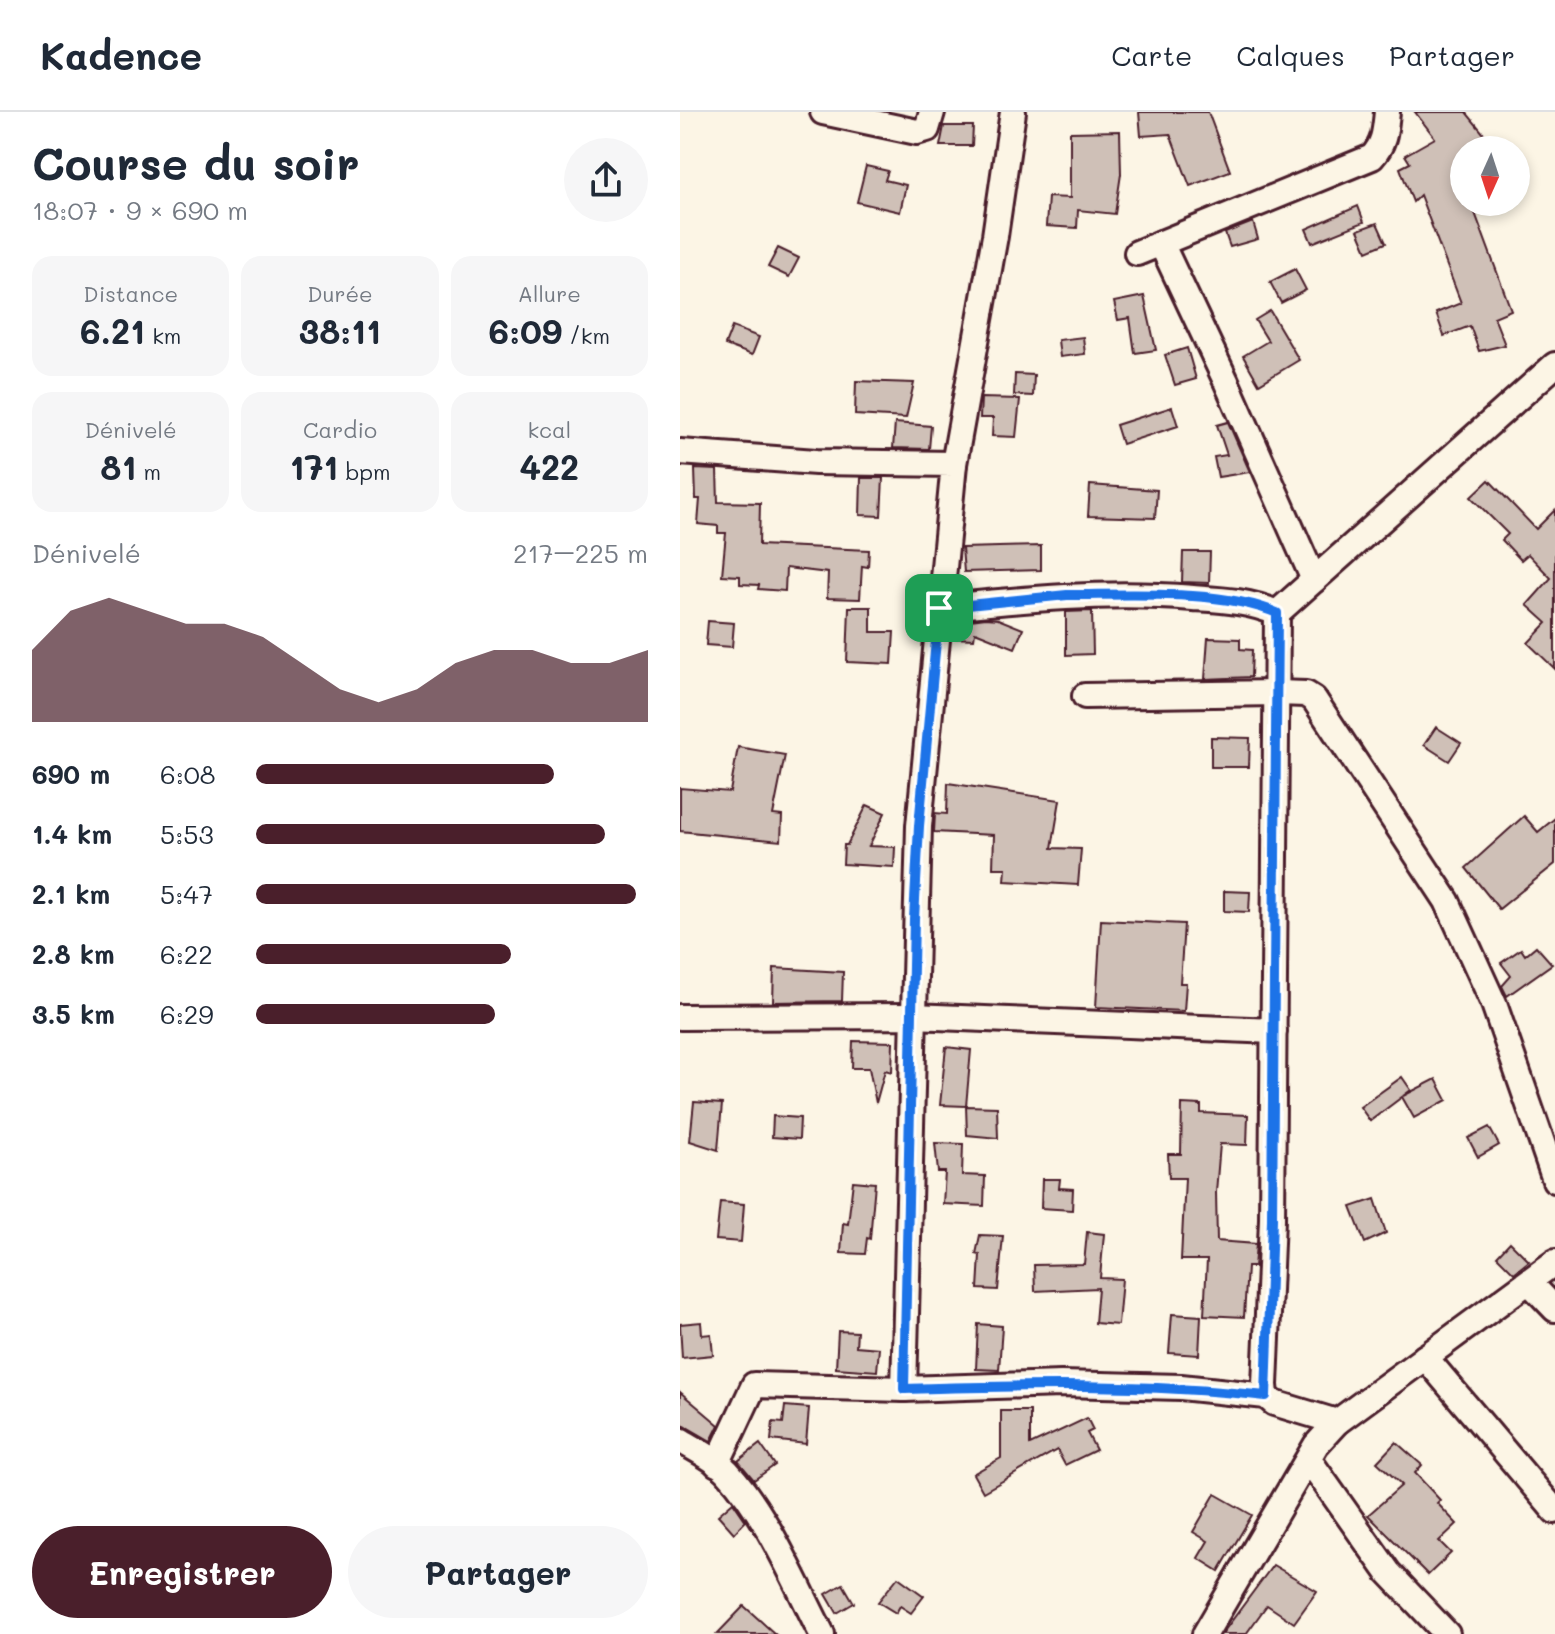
<!DOCTYPE html>
<html lang="fr">
<meta charset="utf-8">
<style>
body{margin:0;font-family:Mali,sans-serif;background:#f6f6f7;color:#1f2937;height:100vh;display:flex;flex-direction:column;font-size:30px;white-space:nowrap}
*{box-sizing:border-box;margin:0}
p{font-size:26px;color:#747a83}
.icon{flex:none;width:44px;height:44px;fill:none;stroke:currentColor;stroke-width:2;stroke-linecap:round;stroke-linejoin:round}
.map{position:relative;flex:1;overflow:hidden}
.sheet{display:flex;flex-direction:column;background:#fff;width:680px}
.sheet>*{flex:none}
.needle{width:52px;rotate:183deg}
.buttons{position:absolute;left:770px;top:24px;display:grid;gap:16px}
.buttons a{display:grid;place-items:center;width:80px;height:80px;border-radius:50%;background:#fff;box-shadow:0 4px 12px #0003;font-size:40px}
.pin{position:absolute;display:grid;place-items:center;width:68px;height:68px;color:#fff;margin:-34px;border-radius:16px;box-shadow:0 4px 12px #0006}
.round{display:grid;place-items:center;flex:none;width:84px;height:84px;border-radius:42px;background:#f6f6f7}
.head{display:flex;align-items:center;justify-content:space-between;height:136px;padding:0 32px}
h1{font-size:44px;font-weight:700;line-height:60px}
.figures{display:grid;grid-template-columns:repeat(3,1fr);gap:12px;height:136px;padding:8px 32px}
.figures div{display:grid;align-content:center;border-radius:20px;background:#f6f6f7;text-align:center}
.figures b{font-size:34px;font-weight:700}
.figures small{font-size:22px;font-weight:400}
.figures p{font-size:22px}
.chart{height:224px;padding:16px 32px}
.chart p{display:flex;justify-content:space-between}
.chart svg{width:100%;height:144px;margin-top:8px;fill:#4a1f2b;opacity:.7}
.primary-button{display:flex;gap:16px;margin-top:auto;padding:16px 32px}
.primary-button a{flex:1;height:92px;border-radius:48px;background:#4a1f2b;color:#fff;font-size:32px;font-weight:700;line-height:92px;text-align:center}
.primary-button a+a{background:#f6f6f7;color:#1f2937}
ul{padding:0 32px;list-style:none;font-size:26px}
li{display:grid;grid-template-columns:128px 96px 1fr;align-items:center;height:60px}
li i{height:20px;border-radius:10px;background:#4a1f2b}
header{display:flex;align-items:center;gap:48px;box-sizing:border-box;height:112px;padding:0 40px;background:#fff;border-bottom:2px solid #e0e1e3}
header strong{font-size:38px}
nav{display:flex;gap:44px;margin-inline-start:auto;font-size:28px}
main{display:flex;flex:1;min-height:0}
.map>svg:first-child{display:block}
.building{fill:#cfc0b7;stroke:#4a1f2b;stroke-width:2}
.lines{fill:none;stroke-linecap:round;stroke-linejoin:round}
.minor-casing{stroke:#4a1f2b;stroke-width:30}
.minor{stroke:#fcf5e5;stroke-width:24}
.route-casing{stroke:#fff;stroke-width:16}
.route{stroke:#1a73e8;stroke-width:10}
</style>
<header>
<strong>Kadence</strong>
<nav><a>Carte</a><a>Calques</a><a>Partager</a></nav>
</header>
<main>
<section class="sheet">
<div class="head"><div><h1>Course du soir</h1><p>18:07 · 9 × 690 m</p></div><a class="round"><svg class="icon" aria-label="share" viewBox="0 0 24 24"><path d="M12 15V3M7 8l5-5 5 5M5 13v7h14v-7"/></svg></a></div>
<div class="figures">
<div><p>Distance</p><b>6.21<small> km</small></b></div>
<div><p>Durée</p><b>38:11</b></div>
<div><p>Allure</p><b>6:09<small> /km</small></b></div>
</div>
<div class="figures">
<div><p>Dénivelé</p><b>81<small> m</small></b></div>
<div><p>Cardio</p><b>171<small> bpm</small></b></div>
<div><p>kcal</p><b>422</b></div>
</div>
<div class="chart"><p><span>Dénivelé</span>217–225 m</p>
<svg viewBox="0 0 160 44" preserveAspectRatio="none"><path d="M0 44V22L10 10L20 6L30 10L40 14L50 14L60 18L70 26L80 34L90 38L100 34L110 26L120 22L130 22L140 26L150 26L160 22V44z"/></svg>
</div>
<ul>
<li><b>690 m</b>6:08<i style="width:76%"></i></li>
<li><b>1.4 km</b>5:53<i style="width:89%"></i></li>
<li><b>2.1 km</b>5:47<i style="width:97%"></i></li>
<li><b>2.8 km</b>6:22<i style="width:65%"></i></li>
<li><b>3.5 km</b>6:29<i style="width:61%"></i></li>
</ul>
<div class="primary-button"><a>Enregistrer</a><a>Partager</a></div>
</section>
<div class="map">
<svg width="875" height="1522" viewBox="0 0 875 1522">
<rect width="100%" height="100%" fill="#fcf5e5"/>
<filter id="ink" filterUnits="userSpaceOnUse"><feTurbulence type="fractalNoise" baseFrequency=".0125" numOctaves="2"/><feDisplacementMap in="SourceGraphic" scale="16" xChannelSelector="R" yChannelSelector="G"/><feConvolveMatrix kernelMatrix="1 2 1 2 8 2 1 2 1" color-interpolation-filters="sRGB"/></filter>
<g filter="url(#ink)">
<!-- building -->
<g class="building">
<path d="M459,0H528L550,59L510,74L490,22L461,24Z"/>
<path d="M735,0H786L817,38H784V90H791L831,198L814,205L825,233L799,239L790,214L764,224L756,201L781,191L740,83L733,90L720,56L730,51L725,43L755,26Z"/>
<path d="M264,14H293L292,34H260Z"/>
<path d="M440,19L441,62L435,102L398,98L397,116L366,114L368,85L390,86V20Z"/>
<path d="M186,54L208,59L205,68L226,73L220,100L177,90Z"/>
<path d="M678,94L684,110L632,131L626,117Z"/>
<path d="M573,110L578,127L550,135L545,121Z"/>
<path d="M697,111L706,131L687,139L678,118Z"/>
<path d="M98,136L119,146L109,165L88,155Z"/>
<path d="M615,157L626,178L601,191L590,170Z"/>
<path d="M464,184L476,238L455,241L450,206L438,208L434,190Z"/>
<path d="M590,199L619,248L579,272L563,244L588,229L575,208Z"/>
<path d="M52,215L79,225L72,243L45,233Z"/>
<path d="M403,225L405,242L380,245L378,228Z"/>
<path d="M507,236L516,267L495,273L485,243Z"/>
<path d="M335,262L354,263L353,284L334,283Z"/>
<path d="M176,269L234,271L226,306L175,303Z"/>
<path d="M301,286L340,287L336,325L312,324L313,306H300Z"/>
<path d="M492,295L498,314L442,332L436,313Z"/>
<path d="M548,310L570,360L538,365L534,345L547,343L537,313Z"/>
<path d="M215,311L251,314L249,337L213,336Z"/>
<path d="M15,357L37,358L38,390L80,391L79,433L189,438L188,455L182,454L180,487L147,486L148,461L106,456L105,479L78,477L79,473L60,472V464L42,463L46,421H38V414L18,412L20,387H16Z"/>
<path d="M181,366H203L201,404L180,403Z"/>
<path d="M809,368L856,417L875,398V557L848,531L867,511L847,493L871,466L848,442L841,448L822,428L828,422L791,385Z"/>
<path d="M410,373L477,378L475,406L408,404Z"/>
<path d="M361,434V458L284,460L282,436Z"/>
<path d="M503,440H530L529,471L502,470Z"/>
<path d="M169,495H191V520H214L212,552L167,550Z"/>
<path d="M412,499L413,542L386,543V500Z"/>
<path d="M306,506L318,507L343,517L335,536L295,520L294,527L272,526L274,510Z"/>
<path d="M28,509L54,511L52,535L26,533Z"/>
<path d="M528,526L560,527V537L572,538L571,565L525,567Z"/>
<path d="M756,615L781,631L769,649L744,633Z"/>
<path d="M531,625L570,626L569,655H531Z"/>
<path d="M58,635L105,643L93,703L102,704L101,729L0,719V676L50,680Z"/>
<path d="M268,671L380,688L372,736L401,737L398,773L325,769L326,756H313L314,723L254,720L255,701L267,702Z"/>
<path d="M187,693L205,701L189,734L215,735L214,755L163,752L164,733H167Z"/>
<path d="M844,704L858,720L875,706V752L819,797L786,756Z"/>
<path d="M544,779L570,780L569,800L544,799Z"/>
<path d="M421,808L504,812L500,871H506L504,899L416,895Z"/>
<path d="M856,834L872,852L827,884L822,874L831,864L821,851L841,837L845,843Z"/>
<path d="M94,856L163,860L162,889L93,890Z"/>
<path d="M173,929L213,930L212,960L205,958L196,991L189,956H172Z"/>
<path d="M266,935L291,938L286,994L260,993Z"/>
<path d="M722,965L731,978L723,984L756,967L767,988L734,1006L722,985L690,1009L680,995Z"/>
<path d="M14,990L42,992L38,1038L10,1029Z"/>
<path d="M502,992L521,993V1001L568,1003L567,1033L540,1032L536,1080L537,1129L576,1132L574,1155H567L564,1205L524,1203L527,1148H501L505,1066H489L488,1042H501Z"/>
<path d="M286,994L317,995L318,1026L287,1023Z"/>
<path d="M93,1004L120,1006L119,1027L92,1025Z"/>
<path d="M809,1015L819,1033L798,1045L788,1026Z"/>
<path d="M255,1031L283,1032L282,1063L305,1064L304,1094L263,1092L265,1060H258Z"/>
<path d="M362,1067H380L379,1076L393,1077L392,1098L361,1096Z"/>
<path d="M173,1069L195,1071L190,1127L187,1126L185,1142L161,1141L163,1111L168,1112Z"/>
<path d="M695,1087L706,1121L685,1131L671,1095Z"/>
<path d="M40,1090L64,1092L61,1130L36,1128Z"/>
<path d="M407,1120L424,1122L420,1166L442,1167L438,1213L415,1211L418,1176L355,1179L354,1153L404,1152Z"/>
<path d="M300,1123L323,1124L318,1178L298,1177L300,1143L296,1142Z"/>
<path d="M830,1130L849,1149L834,1161L817,1144Z"/>
<path d="M492,1202L521,1204L519,1243L489,1241Z"/>
<path d="M21,1210L22,1223L31,1222L33,1243L2,1246L0,1212Z"/>
<path d="M298,1212L322,1214L319,1258L296,1257Z"/>
<path d="M158,1219L177,1220L176,1234L199,1236L197,1259L156,1256Z"/>
<path d="M0,1280L39,1313L31,1329L0,1311Z"/>
<path d="M105,1294L129,1296L126,1332L91,1328L93,1310L103,1311Z"/>
<path d="M321,1299H350V1333L407,1306L413,1318L407,1321L416,1338L385,1353L377,1338L303,1380L293,1362L321,1346Z"/>
<path d="M716,1330L742,1353L735,1361L760,1388L757,1391L777,1412L759,1429L771,1441L748,1463L688,1403L722,1373L697,1350Z"/>
<path d="M80,1332L95,1353L74,1368L58,1349Z"/>
<path d="M535,1382L572,1403L539,1459L518,1446L528,1429L513,1420Z"/>
<path d="M53,1390L66,1409L54,1421L38,1403Z"/>
<path d="M593,1453L637,1479L614,1511L587,1493L566,1522H542Z"/>
<path d="M218,1465L244,1484L231,1501L220,1494L216,1501L198,1490Z"/>
<path d="M163,1472L174,1491L157,1501L146,1482Z"/>
<path d="M64,1494L95,1522H37Z"/>
</g>
<g class="lines">
<!-- minor casing -->
<g class="minor-casing">
<g id="minor">
<path d="M143,0L237,20L247,17L252,0"/>
<path d="M481,131L546,269L634,468"/>
<path d="M457,141L692,45C705,31 705,18 707,0"/>
<path d="M0,340L136,350L274,352L239,714L224,1277"/>
<path d="M274,352L315,124L333,0"/>
<path d="M259,496C344,487 427,479 513,486C543,488 569,489 597,501"/>
<path d="M405,584L597,581L626,582L634,587L767,789L814,892L875,1068"/>
<path d="M0,905L233,904L594,919"/>
<path d="M849,1170L875,1197"/>
<path d="M745,1245L875,1399"/>
<path d="M657,1310L594,1291L586,1284L585,1273L592,1107L597,501L875,253"/>
<path d="M0,1328C15,1337 35,1347 47,1359C87,1402 115,1470 142,1522"/>
<path d="M629,1348L708,1460L767,1522"/>
<path d="M37,1352L74,1273L224,1277L381,1272L501,1275L586,1284"/>
<path d="M525,1522L636,1333L657,1310L875,1150"/>
</g>
</g>
<!-- minor -->
<use href="#minor" class="minor"/>
</g>
</g>
<g class="lines" filter="url(#ink)">
<!-- route casing -->
<g class="route-casing">
<path id="route" d="M387,483C449,483 542,477 597,501L592,1107L586,1284C465,1271 346,1273 224,1277L234,807L239,714L259,496Z"/>
</g>
<!-- route -->
<use href="#route" class="route"/>
</g>
</svg>
<div class="buttons">
<a><svg class="needle" viewBox="-14 -14 28 28"><path d="M0-13l5 13h-10z" fill="#e53935"/><path d="M0 13l5-13h-10z" fill="#747a83"/></svg></a>
</div>
<div class="pin" style="left:259px;top:496px;background:#1e9e55"><svg class="icon" aria-label="arrive" viewBox="0 0 24 24"><path d="M6 21V4h12l-3 4 3 4H6"/></svg></div>
</div>
</main>
